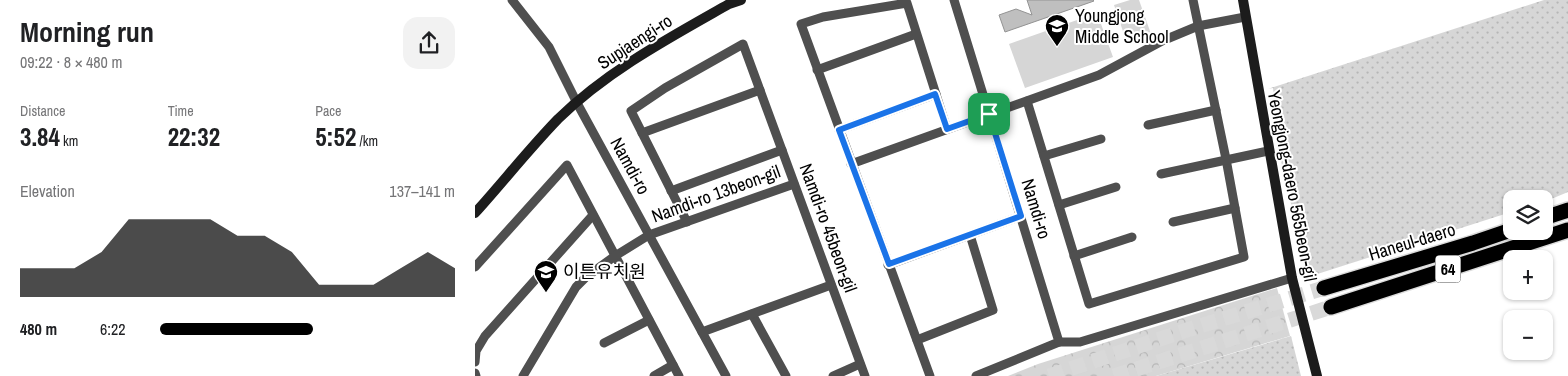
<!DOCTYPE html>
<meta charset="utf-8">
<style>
body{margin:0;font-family:"Archivo Narrow","Noto Sans KR",sans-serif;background:#f2f2f2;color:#202124;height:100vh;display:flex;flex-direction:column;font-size:19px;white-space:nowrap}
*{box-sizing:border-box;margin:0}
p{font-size:16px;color:#757577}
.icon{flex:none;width:28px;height:28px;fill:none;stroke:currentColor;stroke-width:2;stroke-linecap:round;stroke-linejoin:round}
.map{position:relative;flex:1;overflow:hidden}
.drawer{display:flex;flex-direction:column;background:#fff;width:475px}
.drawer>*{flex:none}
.fabs{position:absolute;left:1028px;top:190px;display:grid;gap:10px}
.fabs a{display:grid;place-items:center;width:50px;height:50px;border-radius:10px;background:#fff;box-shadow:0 1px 4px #0004;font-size:25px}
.pin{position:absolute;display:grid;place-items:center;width:42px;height:42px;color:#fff;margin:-21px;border-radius:10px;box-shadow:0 2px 8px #0006}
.round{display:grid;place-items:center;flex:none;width:52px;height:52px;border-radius:15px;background:#f2f2f2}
.headline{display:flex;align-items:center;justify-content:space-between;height:85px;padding:0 20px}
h1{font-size:28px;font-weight:700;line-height:38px}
.stats{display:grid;grid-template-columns:repeat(3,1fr);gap:8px;height:85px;padding:5px 20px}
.stats div{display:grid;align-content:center}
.stats b{font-size:25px;font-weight:700}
.stats small{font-size:14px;font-weight:400}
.stats p{font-size:14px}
.chart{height:140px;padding:10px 20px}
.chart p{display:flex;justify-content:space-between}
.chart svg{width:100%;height:90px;margin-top:5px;fill:#000;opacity:.7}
ul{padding:0 20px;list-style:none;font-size:16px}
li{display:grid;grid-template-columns:80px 60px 1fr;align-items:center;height:38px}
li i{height:12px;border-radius:6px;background:#000}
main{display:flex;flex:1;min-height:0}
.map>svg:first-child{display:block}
.grass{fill:url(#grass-dots)}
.forest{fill:url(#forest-crowns)}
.pitch{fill:#d6d6d6}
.building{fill:#bfbfbf;stroke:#939393}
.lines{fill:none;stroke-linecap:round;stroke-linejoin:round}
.highway-tunnel{stroke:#d9d9d9;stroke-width:15;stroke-dasharray:15 8;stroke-linecap:butt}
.highway-casing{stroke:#dbdbdb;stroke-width:18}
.street{stroke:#4f4f4f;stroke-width:9}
.secondary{stroke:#1c1c1c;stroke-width:10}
.highway{stroke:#000;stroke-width:15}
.route-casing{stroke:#fff;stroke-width:10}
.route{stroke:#1a73e8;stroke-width:6}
.labels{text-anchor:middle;stroke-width:4;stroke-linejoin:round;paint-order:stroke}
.shield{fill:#fff;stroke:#4c4c4c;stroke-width:1}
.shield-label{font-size:16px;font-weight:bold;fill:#000}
.poi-label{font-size:18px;fill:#000;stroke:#fff;text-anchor:start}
.street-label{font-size:18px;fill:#000;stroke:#fff}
</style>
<main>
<section class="drawer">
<div class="headline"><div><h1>Morning run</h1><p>09:22 · 8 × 480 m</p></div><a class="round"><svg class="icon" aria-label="share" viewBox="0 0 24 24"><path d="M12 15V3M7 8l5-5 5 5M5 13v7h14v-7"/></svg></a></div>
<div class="stats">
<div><p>Distance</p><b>3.84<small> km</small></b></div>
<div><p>Time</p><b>22:32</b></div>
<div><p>Pace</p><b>5:52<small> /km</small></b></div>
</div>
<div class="chart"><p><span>Elevation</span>137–141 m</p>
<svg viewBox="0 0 160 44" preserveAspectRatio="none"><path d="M0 44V30L10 30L20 30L30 22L40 6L50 6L60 6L70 6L80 14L90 14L100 22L110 38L120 38L130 38L140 30L150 22L160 30V44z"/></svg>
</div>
<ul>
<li><b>480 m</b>6:22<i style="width:52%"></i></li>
</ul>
</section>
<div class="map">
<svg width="1093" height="376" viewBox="0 0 1093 376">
<defs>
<pattern id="grass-dots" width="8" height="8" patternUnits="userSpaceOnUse" patternTransform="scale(1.25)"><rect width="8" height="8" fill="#d6d6d6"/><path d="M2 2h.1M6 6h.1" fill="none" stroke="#b6b6b6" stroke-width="1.8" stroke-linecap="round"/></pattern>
<pattern id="forest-crowns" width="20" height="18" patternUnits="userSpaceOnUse" patternTransform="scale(1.25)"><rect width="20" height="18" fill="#d6d6d6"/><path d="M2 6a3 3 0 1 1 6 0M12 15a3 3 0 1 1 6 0" fill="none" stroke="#b6b6b6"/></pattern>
</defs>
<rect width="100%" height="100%" fill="#fff"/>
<!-- grass -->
<g class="grass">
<path d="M1069,0H1093V192L1069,202V199H1036V212L833,277L806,161L798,88L793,89Z"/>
<path d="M816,336L826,376H681Z"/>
</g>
<!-- forest -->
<path class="forest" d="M802,288L815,336L681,376H533L563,364Z"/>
<!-- pitch -->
<g class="pitch">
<path d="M655,0H664L676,34L652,43L639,5Z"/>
<path d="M622,13L638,57L550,88L534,44Z"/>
</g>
<!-- building -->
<path class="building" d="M552,0H618L619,1L530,32L524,15L541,9L557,15Z"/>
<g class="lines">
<!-- highway-tunnel -->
<g class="highway-tunnel">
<path d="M574,376L715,329L849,288"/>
<path d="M639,376L856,307"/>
</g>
<!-- highway casing -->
<g class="highway-casing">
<g id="highway">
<path d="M1069,218L1093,210"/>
<path d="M849,288L998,243L1036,230"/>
<path d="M856,307L1093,230"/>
</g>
</g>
<!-- street -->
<g class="street">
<path d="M37,0L74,47L102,103L251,376"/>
<path d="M479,0L584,342L501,376"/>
<path d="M342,70L441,34"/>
<path d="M552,101L614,304L769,257L751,159L718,0"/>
<path d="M673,125L741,110"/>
<path d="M364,130L461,94"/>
<path d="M167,133L285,90"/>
<path d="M569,156L626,139"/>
<path d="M376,164L624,75L687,41L723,26L770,17"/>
<path d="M686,174L793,151"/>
<path d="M196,191L307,150"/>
<path d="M584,205L641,187"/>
<path d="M212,222L156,111L190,88L268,44L390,376"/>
<path d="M698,222L760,208"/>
<path d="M599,256L657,237"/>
<path d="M413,265L546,216"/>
<path d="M0,267L92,165L204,376"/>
<path d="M277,314L311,376"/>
<path d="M227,332L356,285"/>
<path d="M442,340L518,310L495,235"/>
<path d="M584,342H605L817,278"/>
<path d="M129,343L174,320"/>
<path d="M0,362L1,351L10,336L118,215"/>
<path d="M0,373L1,376"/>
<path d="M48,376L101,287L111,277L140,256L174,235L319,184"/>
<path d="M179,376L198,365"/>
<path d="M358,376L385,364"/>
<path d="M455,376L326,24L348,17L432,3L472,129"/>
</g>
<!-- secondary -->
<g class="secondary">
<path d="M768,0L817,278L842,376"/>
<path d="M0,213C28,182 54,149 83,119C132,71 194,38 254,4L266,0"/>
</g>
<!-- highway -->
<use href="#highway" class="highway"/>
</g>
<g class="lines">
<!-- route casing -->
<g class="route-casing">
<path id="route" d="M460,94L472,129L514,114L546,216L414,264L364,130Z"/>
</g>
<!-- route -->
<use href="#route" class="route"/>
</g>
<!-- icons -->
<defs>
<g id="school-pin" transform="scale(1.25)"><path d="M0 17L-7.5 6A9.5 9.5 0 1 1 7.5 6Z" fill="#000" stroke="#fff"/><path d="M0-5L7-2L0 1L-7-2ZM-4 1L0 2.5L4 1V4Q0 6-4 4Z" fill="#fff"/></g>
</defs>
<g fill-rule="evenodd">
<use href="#school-pin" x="582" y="26"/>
<use href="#school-pin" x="71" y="272"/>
</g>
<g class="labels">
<!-- shield labels -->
<rect class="shield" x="960.5" y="255.5" width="25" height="27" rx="4"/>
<g class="shield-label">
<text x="973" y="275">64</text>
</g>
<!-- poi labels -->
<g class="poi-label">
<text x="600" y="22">Youngjong<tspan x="600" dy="21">Middle School</tspan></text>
<text x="88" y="278">이튼유치원</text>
</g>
<!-- street labels -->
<g class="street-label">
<text transform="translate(160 42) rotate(-33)" y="6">Supjaengi-ro</text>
<text transform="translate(155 166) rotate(61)" y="6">Namdi-ro</text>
<text transform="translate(817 186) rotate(79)" y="6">Yeongjong-daero 565beon-gil</text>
<text transform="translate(241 194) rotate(-20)" y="6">Namdi-ro 13beon-gil</text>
<text transform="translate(561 209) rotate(73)" y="6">Namdi-ro</text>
<text transform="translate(353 228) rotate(70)" y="6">Namdi-ro 45beon-gil</text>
<text transform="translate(937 242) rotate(-17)" y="6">Haneul-daero</text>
</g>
</g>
</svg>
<div class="fabs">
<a><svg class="icon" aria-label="layers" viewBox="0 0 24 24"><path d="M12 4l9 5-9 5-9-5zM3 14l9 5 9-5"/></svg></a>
<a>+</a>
<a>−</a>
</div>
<div class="pin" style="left:514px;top:114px;background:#1e9e55"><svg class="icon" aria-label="arrive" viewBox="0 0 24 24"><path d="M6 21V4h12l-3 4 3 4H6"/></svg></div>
</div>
</main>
